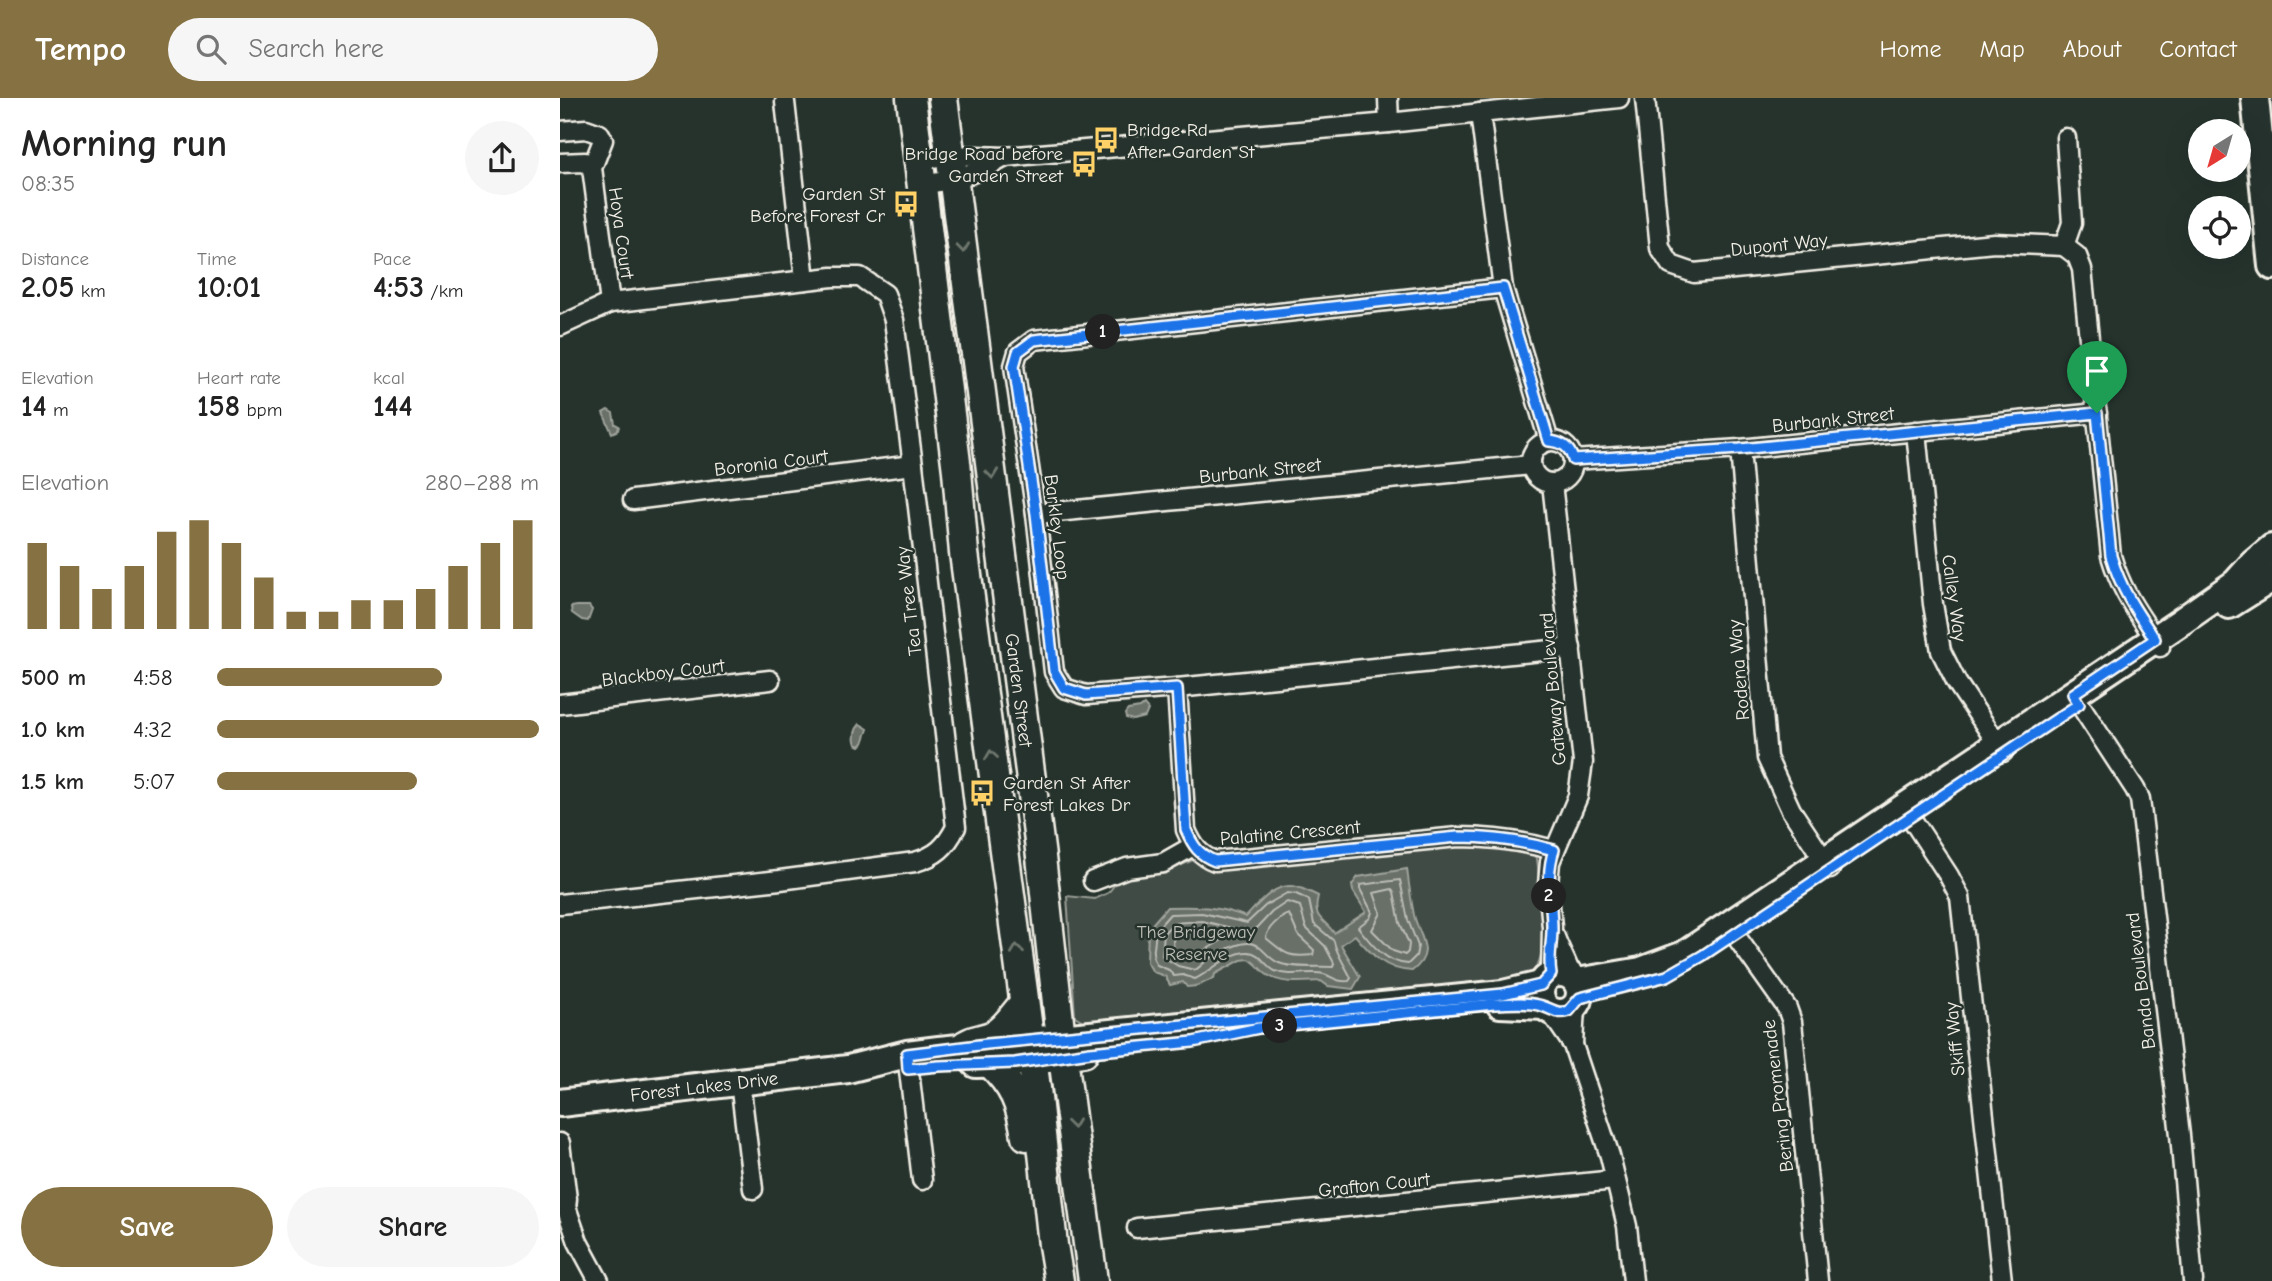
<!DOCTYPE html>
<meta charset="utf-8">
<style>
body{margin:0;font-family:"Comic Neue",sans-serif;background:#f6f6f6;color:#222;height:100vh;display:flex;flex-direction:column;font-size:26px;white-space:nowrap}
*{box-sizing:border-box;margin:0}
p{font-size:23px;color:#767676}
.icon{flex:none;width:38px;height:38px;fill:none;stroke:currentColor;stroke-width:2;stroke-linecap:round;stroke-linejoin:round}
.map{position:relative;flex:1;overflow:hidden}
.sheet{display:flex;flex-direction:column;background:#fff;width:560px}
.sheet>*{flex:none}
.needle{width:46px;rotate:217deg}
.buttons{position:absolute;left:1628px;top:21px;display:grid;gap:14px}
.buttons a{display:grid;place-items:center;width:63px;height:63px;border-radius:50%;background:#fff;box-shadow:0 7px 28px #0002;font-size:35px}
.pin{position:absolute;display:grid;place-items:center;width:60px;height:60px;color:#fff;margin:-72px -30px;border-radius:50% 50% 50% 0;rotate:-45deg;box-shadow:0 0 7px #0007}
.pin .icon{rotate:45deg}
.km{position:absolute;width:35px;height:35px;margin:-18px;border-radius:50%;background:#222;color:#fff;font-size:19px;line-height:35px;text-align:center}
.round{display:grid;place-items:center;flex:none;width:74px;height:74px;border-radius:37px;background:#f6f6f6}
.head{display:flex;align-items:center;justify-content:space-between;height:119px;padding:0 21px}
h1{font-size:38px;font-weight:700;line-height:52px}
.metrics{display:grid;grid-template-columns:repeat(3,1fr);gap:10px;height:119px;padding:7px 21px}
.metrics div{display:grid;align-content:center}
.metrics b{font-size:30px;font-weight:700}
.metrics small{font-size:19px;font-weight:400}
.metrics p{font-size:19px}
.chart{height:196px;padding:14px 21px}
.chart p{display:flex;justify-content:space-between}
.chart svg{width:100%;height:126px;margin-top:7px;stroke:#857141;stroke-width:6}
.action{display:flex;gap:14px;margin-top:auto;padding:14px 21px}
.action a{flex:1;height:80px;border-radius:42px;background:#857141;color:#fff;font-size:28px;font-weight:700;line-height:80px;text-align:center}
.action a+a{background:#f6f6f6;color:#222}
ul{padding:0 21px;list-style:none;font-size:23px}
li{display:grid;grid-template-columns:112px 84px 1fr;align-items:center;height:52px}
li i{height:18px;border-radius:9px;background:#857141}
header{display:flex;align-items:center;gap:42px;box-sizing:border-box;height:98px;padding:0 35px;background:#857141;color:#fff}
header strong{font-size:33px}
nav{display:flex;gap:38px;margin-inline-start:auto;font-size:24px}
.search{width:490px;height:63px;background:#f6f6f6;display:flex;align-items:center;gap:18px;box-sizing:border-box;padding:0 24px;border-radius:38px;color:#767676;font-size:26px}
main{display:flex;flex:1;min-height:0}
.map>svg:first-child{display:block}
.green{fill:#414b45;stroke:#9a9e96;stroke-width:2}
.water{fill:#676f68;stroke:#9fa39b;stroke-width:2}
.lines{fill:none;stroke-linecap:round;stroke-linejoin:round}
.shore{stroke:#bcbdb5;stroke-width:2}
.street-casing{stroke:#f4f1e8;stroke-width:23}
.secondary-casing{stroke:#f4f1e8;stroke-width:32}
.primary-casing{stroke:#f4f1e8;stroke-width:33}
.street{stroke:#26332d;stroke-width:18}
.secondary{stroke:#26332d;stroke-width:26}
.primary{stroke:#26332d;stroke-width:28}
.oneway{stroke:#6e766e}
.route-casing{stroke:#fff;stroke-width:14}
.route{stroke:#1a73e8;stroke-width:9}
.labels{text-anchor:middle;stroke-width:5;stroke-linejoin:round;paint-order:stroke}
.poi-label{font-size:19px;fill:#f4f1e8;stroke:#26332d;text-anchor:start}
.street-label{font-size:19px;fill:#f4f1e8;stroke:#26332d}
.park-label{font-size:19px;fill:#bebfb7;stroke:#26332d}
</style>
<header>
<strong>Tempo</strong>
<div class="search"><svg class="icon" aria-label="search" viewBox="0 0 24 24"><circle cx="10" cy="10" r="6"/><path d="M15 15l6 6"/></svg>Search here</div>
<nav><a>Home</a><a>Map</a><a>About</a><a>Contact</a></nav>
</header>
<main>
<section class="sheet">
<div class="head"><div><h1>Morning run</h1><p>08:35</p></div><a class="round"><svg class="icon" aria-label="share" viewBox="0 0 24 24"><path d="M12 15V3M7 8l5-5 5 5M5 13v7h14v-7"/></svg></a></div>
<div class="metrics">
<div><p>Distance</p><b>2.05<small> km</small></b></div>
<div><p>Time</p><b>10:01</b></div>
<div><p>Pace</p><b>4:53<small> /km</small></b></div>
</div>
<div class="metrics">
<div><p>Elevation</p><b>14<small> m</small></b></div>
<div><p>Heart rate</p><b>158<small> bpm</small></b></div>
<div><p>kcal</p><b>144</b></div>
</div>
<div class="chart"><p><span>Elevation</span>280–288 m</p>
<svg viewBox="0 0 160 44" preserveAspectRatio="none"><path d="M5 44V14M15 44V22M25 44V30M35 44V22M45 44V10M55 44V6M65 44V14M75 44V26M85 44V38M95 44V38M105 44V34M115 44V34M125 44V30M135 44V22M145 44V14M155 44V6"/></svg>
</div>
<ul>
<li><b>500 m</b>4:58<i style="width:70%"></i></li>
<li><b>1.0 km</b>4:32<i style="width:100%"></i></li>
<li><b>1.5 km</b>5:07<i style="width:62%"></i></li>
</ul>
<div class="action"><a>Save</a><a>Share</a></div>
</section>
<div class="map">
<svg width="1712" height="1183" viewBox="0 0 1712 1183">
<rect width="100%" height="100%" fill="#26332d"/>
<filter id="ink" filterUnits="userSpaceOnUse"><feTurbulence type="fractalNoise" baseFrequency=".0143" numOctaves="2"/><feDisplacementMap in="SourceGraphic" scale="14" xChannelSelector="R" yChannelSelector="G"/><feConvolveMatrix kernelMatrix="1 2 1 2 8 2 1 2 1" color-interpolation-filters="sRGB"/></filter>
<g filter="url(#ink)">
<!-- green -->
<path class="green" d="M927,744L969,752L977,761C979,772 978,783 979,795C981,826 991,860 966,885L532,929L515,918L507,798L535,801L548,795L556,785L567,780L615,770L633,762L642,767L654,770Z"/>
<!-- water -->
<g class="water">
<path d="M48,312L53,315L55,326L59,328L58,332L52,335L43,315Z"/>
<path d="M17,508H29L32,512L28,523L22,522L12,515L11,509Z"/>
<path d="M584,607L588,612L585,619L573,622L566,620L565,616L568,612L580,610Z"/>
<path d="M300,626L308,631L303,645L300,648L296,646C293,639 295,631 300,626Z"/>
<path d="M847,771C849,787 851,802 854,817C859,839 877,854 852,873C825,872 811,856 795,837L781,847L800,879L793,891L768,888L761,883C744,884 721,887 706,876C700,871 696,865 689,861L681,862L655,876L654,880L637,888L627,889L623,884L610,887L605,878L593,874L587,864L588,831L607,809C635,808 659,808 686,819C699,805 716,783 737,789C744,791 752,795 758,798C752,822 764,820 774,835L806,814L793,793L792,787L798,779Z"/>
</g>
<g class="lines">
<!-- shore -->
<g class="shore">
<path d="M840,782L848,822L858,848L856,858L848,866C826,865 811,846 798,829L810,820L812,814L800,791V787Z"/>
<path d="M832,791L834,794L840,825L849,846L848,854L845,857L833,853L812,832L821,815L814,795Z"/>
<path d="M727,795L736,796L749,802L754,826L774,843C775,853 786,869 791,880L789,883C776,884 775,880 764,876C752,872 732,880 715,873C705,868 700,854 688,854C668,854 651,874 635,881L623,877L614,878L609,872L597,867L593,859L596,832L610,816L642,815L687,825L706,807Z"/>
<path d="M727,804L740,808L746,830L765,848L774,865L773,869C757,868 734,871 719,865C702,858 702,839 677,847C668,850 656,856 648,862C642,865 641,869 635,872L618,868L602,858L604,835L613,825L642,823L689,834L697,830L712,814Z"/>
<path d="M729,816L738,837L754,852L753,857C726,860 725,855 706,840C707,830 720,819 729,816Z"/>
<path d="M641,834L660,838L662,842L634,859L622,857L614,852L613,843L617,835Z"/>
</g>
<!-- street casing -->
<g class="street-casing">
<g id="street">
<path d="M828,0L829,25"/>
<path d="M1085,0L1100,150L1111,167L1134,175L1434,145L1504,148"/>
<path d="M225,4L245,182"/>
<path d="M920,15L943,190L989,343"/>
<path d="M0,33L26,31L40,36L43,42L32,70L50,205"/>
<path d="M359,62L390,57L445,59L829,25L1059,0"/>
<path d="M0,65L25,64L32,70"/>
<path d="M362,87C395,82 416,76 445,59"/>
<path d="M1504,148L1517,158L1522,171L1551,458C1563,498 1579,515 1600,549"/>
<path d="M1504,148L1512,125L1506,40"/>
<path d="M943,190L474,242L458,254L454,268L476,416L494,574L504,590L526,597L617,590L1011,550"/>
<path d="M0,228L50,205L272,179H300L325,196L334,222L353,367L396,729C386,749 376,758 355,764L220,782L0,806"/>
<path d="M1356,333L1373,506L1381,553L1397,585L1443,654"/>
<circle cx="992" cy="364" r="21"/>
<path d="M1180,351L1207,660L1231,712L1270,771"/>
<path d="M1013,362L1180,351L1537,315"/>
<path d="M73,402L353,367"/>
<path d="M476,416L971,367"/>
<path d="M617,590L626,732C633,748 639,757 655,763L898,739C932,739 962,743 994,752"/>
<path d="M1513,596L1575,691L1580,701L1620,1037L1633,1183"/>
<path d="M0,606L210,582"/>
<path d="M1344,709L1389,778L1400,799L1442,1183"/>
<path d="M533,783L567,770L603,765L633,748"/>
<path d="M1168,827L1227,910L1232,924L1258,1183"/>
<path d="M995,839C1000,853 1007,864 1011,877"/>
<path d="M991,876L992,829L988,786L990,764L1018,698L1023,664L992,385"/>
<path d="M989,912L1013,947L1050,1058L1067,1128L1073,1183"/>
<path d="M1013,947L1015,908"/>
<path d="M347,956L362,1082"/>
<path d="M180,984L193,1091"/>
<path d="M0,1045L7,1101L6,1109"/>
<path d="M0,1100L6,1109L18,1144L39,1183"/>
<path d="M577,1130L1055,1082"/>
</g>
</g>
<!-- secondary casing -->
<g class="secondary-casing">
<g id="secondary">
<path d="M1695,0L1712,168"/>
<path d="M1669,507L1712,480"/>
<circle cx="1000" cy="895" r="20"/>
<path d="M1017,884L1081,873L1124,857L1622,523L1676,485L1693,466L1712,450"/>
<path d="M940,906L984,908"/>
<path d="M416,966L455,965L524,955"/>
<path id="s1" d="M0,1005L288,971L347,956L379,952L943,896L981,887"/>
</g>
</g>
<!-- primary casing -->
<g class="primary-casing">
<g id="primary">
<path d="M351,0L397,373L404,455L476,990L493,1147L499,1183"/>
<path id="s2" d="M383,0L481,759L503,959L533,1183"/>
<path d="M403,949C411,941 425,942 435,936C447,929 455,915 464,905"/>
<path d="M430,965C454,988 461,1006 466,1038"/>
</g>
</g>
<!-- street -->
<use href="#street" class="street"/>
<!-- secondary -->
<use href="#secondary" class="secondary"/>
<!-- primary -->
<use href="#primary" class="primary"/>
</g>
<!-- one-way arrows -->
<defs><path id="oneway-chevron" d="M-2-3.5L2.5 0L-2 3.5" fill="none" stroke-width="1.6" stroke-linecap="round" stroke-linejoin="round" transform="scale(1.75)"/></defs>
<g class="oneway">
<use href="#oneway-chevron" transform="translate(403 150) rotate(83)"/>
<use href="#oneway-chevron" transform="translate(432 376) rotate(83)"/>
<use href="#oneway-chevron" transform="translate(431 657) rotate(-98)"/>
<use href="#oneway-chevron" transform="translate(457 851) rotate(-97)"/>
<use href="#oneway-chevron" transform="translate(513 1026) rotate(83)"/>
</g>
</g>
<g class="lines" filter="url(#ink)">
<!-- route casing -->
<g class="route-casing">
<path id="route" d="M943,190L989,343C1002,344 1010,349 1013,362L1180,351L1537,315L1551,458C1561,491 1575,512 1595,541L1513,596L1519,606L1142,858L1107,878L1020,900L1009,913C997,917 993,911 982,908C967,903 949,906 934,906L699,930L633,944L530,954L455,965L379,968L348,971L347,956L427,946L943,896L981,887L991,876C988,861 992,846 992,831C992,803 985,778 994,752C962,743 932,739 898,739L655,763C639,757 633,748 626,732L617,590L526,597L504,590L494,573L476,416L454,268L458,254L474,242Z"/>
</g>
<!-- route -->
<use href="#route" class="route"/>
</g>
<!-- icons -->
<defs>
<g id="bus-bare" transform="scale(2.1)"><path d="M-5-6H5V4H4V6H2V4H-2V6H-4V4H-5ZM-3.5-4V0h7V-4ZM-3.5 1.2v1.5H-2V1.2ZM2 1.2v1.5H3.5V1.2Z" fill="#ffd166" stroke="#26332d" stroke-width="2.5" paint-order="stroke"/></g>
</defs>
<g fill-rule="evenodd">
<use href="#bus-bare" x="546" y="42"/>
<use href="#bus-bare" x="524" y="66"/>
<use href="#bus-bare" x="346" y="106"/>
<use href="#bus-bare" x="422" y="695"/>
</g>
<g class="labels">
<!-- poi labels -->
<g class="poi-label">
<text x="567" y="38">Bridge Rd<tspan x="567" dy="22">After Garden St</tspan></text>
<text x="503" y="62" text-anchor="end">Bridge Road before<tspan x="503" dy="22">Garden Street</tspan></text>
<text x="325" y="102" text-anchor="end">Garden St<tspan x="325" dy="22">Before Forest Cr</tspan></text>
<text x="443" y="691">Garden St After<tspan x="443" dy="22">Forest Lakes Dr</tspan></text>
</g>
<!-- street labels -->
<g class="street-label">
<text transform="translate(62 135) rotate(82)" y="7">Hoya Court</text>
<text transform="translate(1219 146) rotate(-6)" y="7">Dupont Way</text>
<text transform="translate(1273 321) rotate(-6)" y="7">Burbank Street</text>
<text transform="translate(211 364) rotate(-7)" y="7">Boronia Court</text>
<text transform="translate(700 372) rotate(-6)" y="7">Burbank Street</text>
<text transform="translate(498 429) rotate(83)" y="7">Barkley Loop</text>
<text transform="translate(1395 500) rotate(82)" y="7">Calley Way</text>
<text transform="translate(348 503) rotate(-97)" y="7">Tea Tree Way</text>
<text transform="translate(1178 572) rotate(-95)" y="7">Rodena Way</text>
<text transform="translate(103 574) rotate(-7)" y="7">Blackboy Court</text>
<text dy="7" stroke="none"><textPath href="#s2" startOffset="597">Garden Street</textPath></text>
<text transform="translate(992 591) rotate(-95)" y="7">Gateway Boulevard</text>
<text transform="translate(730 734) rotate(-5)" y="7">Palatine Crescent</text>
<text transform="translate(1580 883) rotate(-97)" y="7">Banda Boulevard</text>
<text transform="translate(1394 941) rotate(-96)" y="7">Skiff Way</text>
<text dy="7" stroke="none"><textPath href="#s1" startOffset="145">Forest Lakes Drive</textPath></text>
<text transform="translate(1217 998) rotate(-97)" y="7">Bering Promenade</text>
<text transform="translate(814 1086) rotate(-6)" y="7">Grafton Court</text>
</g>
<!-- park labels -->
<g class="park-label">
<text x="636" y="840">The Bridgeway<tspan x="636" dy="22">Reserve</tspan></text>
</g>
</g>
</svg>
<div class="buttons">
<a><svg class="needle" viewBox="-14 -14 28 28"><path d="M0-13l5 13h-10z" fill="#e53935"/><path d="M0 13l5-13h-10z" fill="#767676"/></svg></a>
<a><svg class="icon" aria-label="locate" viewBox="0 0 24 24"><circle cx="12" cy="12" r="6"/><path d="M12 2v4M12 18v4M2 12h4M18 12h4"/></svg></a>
</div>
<div class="pin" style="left:1537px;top:315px;background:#1e9e55"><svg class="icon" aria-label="arrive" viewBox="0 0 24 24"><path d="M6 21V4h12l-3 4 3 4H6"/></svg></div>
<b class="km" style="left:543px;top:234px">1</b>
<b class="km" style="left:989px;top:798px">2</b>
<b class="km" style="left:720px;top:928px">3</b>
</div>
</main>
